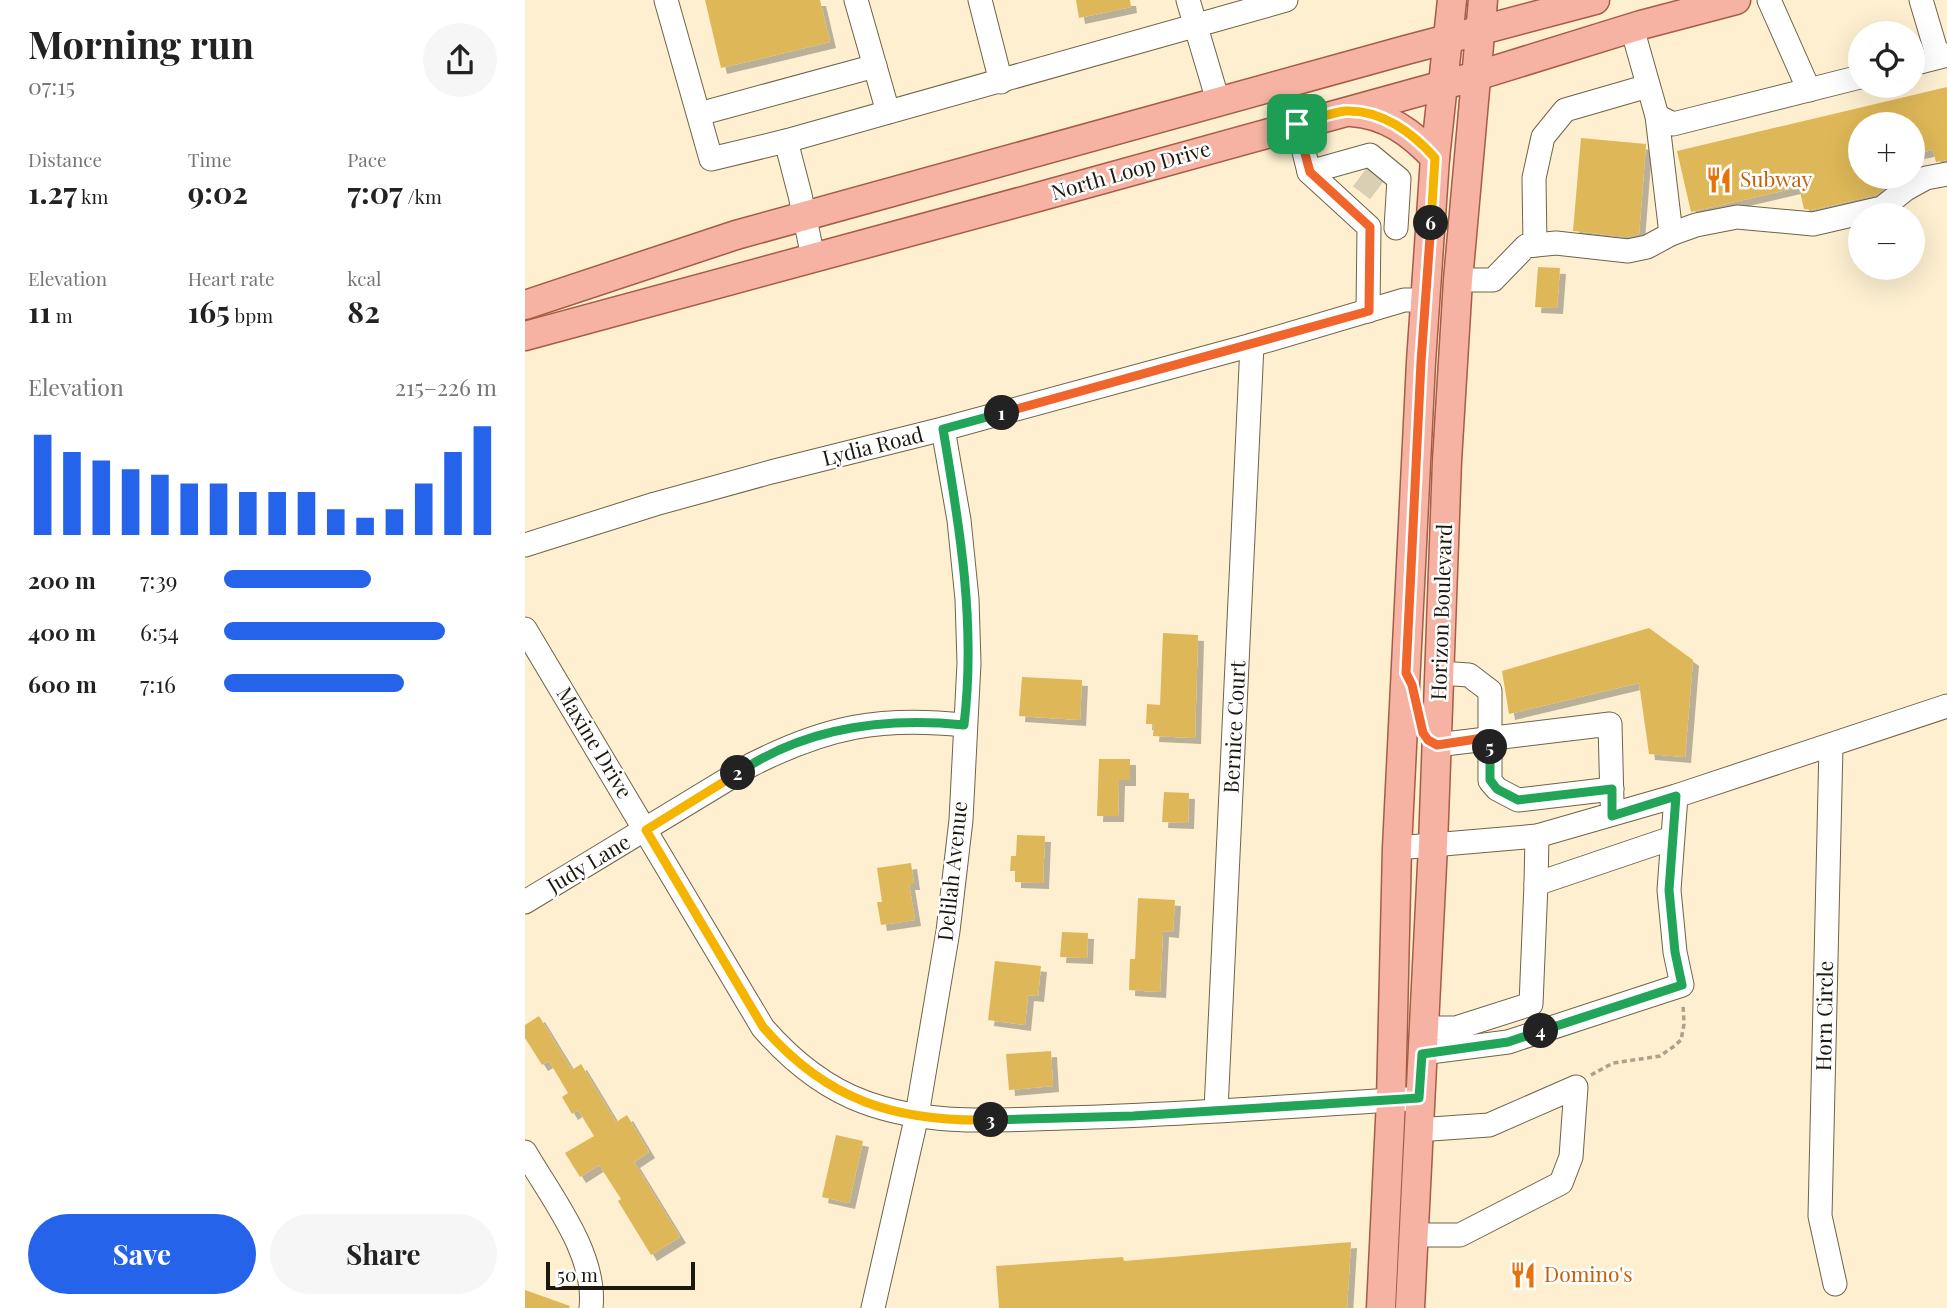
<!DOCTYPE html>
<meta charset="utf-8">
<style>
body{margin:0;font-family:"Playfair Display",serif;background:#f6f6f6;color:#222;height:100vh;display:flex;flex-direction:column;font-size:26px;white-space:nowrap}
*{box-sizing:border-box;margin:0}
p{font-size:23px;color:#767676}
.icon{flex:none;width:38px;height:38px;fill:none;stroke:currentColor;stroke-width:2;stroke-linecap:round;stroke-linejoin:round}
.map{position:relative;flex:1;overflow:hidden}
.details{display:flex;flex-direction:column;background:#fff;width:525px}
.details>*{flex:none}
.tools{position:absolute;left:1323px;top:21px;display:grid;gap:14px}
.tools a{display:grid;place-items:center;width:77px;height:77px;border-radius:50%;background:#fff;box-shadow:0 7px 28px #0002;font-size:35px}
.scale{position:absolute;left:21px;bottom:18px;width:149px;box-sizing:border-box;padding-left:7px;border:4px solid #1d180d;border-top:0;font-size:19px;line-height:24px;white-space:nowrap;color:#1d180d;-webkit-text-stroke:5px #fefefe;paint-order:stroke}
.pin{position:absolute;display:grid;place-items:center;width:60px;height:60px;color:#fff;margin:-30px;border-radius:14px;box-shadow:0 4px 10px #0006}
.km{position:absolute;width:35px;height:35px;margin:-18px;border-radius:50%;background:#222;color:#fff;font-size:19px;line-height:35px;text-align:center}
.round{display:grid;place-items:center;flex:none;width:74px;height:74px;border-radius:37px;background:#f6f6f6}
.overview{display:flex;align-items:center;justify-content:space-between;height:119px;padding:0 28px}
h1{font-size:38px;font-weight:700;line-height:52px}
.figures{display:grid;grid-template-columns:repeat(3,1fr);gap:10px;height:119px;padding:7px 28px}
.figures div{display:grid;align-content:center}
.figures b{font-size:30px;font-weight:700}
.figures small{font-size:19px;font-weight:400}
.figures p{font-size:19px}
.chart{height:196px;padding:14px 28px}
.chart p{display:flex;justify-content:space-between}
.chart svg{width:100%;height:126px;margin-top:7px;stroke:#2563eb;stroke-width:6}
.cta{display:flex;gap:14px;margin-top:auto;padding:14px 28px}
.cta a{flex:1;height:80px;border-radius:42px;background:#2563eb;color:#fff;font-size:28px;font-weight:700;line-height:80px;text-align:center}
.cta a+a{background:#f6f6f6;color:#222}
ul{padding:0 28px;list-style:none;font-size:23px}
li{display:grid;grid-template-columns:112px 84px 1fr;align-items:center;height:52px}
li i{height:18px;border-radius:9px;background:#2563eb}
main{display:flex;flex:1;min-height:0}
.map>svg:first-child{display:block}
.building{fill:#deb859;filter:url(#shadow)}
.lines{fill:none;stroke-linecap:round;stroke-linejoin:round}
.minor-tunnel{stroke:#dbcfb3;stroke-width:23;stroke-dasharray:23 11;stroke-linecap:butt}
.minor-casing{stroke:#6f6448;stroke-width:25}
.major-casing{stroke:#a65c46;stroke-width:31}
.path{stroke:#aca28a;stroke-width:3.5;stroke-dasharray:5 3.5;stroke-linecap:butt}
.minor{stroke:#fff;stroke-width:23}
.major{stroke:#f6b3a3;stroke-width:28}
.split-1-casing{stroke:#fff;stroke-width:14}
.split-2-casing{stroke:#fff;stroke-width:14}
.split-3-casing{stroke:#fff;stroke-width:14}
.split-4-casing{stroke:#fff;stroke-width:14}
.split-5-casing{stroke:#fff;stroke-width:14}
.split-6-casing{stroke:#fff;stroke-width:14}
.split-7-casing{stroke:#fff;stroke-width:14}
.split-1{stroke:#f0652b;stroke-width:9}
.split-2{stroke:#22a559;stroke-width:9}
.split-3{stroke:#f5b400;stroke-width:9}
.split-4{stroke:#22a559;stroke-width:9}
.split-5{stroke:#22a559;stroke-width:9}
.split-6{stroke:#f0652b;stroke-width:9}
.split-7{stroke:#f5b400;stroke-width:9}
.labels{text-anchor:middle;stroke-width:5;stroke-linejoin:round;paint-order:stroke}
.street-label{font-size:21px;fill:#1d180d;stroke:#fefefe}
.food-label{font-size:21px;fill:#c56008;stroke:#fefefe;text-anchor:start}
</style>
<main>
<section class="details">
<div class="overview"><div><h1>Morning run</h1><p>07:15</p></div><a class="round"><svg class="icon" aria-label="share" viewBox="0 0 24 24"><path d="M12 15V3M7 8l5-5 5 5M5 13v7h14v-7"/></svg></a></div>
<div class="figures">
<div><p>Distance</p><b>1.27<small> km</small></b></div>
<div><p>Time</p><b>9:02</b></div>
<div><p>Pace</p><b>7:07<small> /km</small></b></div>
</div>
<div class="figures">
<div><p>Elevation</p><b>11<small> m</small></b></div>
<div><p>Heart rate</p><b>165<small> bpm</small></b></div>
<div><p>kcal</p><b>82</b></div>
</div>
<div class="chart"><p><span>Elevation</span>215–226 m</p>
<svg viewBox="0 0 160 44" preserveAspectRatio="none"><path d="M5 44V9M15 44V15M25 44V18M35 44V21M45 44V23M55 44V26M65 44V26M75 44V29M85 44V29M95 44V29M105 44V35M115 44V38M125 44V35M135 44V26M145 44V15M155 44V6"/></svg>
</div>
<ul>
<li><b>200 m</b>7:39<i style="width:54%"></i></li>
<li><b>400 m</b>6:54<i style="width:81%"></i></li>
<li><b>600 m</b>7:16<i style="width:66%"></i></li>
</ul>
<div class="cta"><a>Save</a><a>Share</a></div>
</section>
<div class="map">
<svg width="1422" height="1308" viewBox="0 0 1422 1308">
<defs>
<filter id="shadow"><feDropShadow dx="6" dy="6" stdDeviation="0" flood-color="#0004"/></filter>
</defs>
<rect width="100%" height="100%" fill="#fdefd0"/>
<!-- building -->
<g class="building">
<path d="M180,0H295L305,42L196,68Z"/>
<path d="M551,0H605L606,7L554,18Z"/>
<path d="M1422,87V160L1411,162L1408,150L1388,154V124H1335V177H1364L1366,183L1351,195L1287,210L1279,209L1274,187L1166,212L1152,151Z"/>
<path d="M1056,138L1121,144L1114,234L1102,237L1048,231Z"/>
<path d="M1013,267L1035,268L1032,308L1010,307Z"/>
<path d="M1124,628L1168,660L1160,757L1124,754L1114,683L984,714L977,671Z"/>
<path d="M638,633L673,635L670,738L628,736L629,724H621L622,704L635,705Z"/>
<path d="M497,677L557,680L555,720L494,716Z"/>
<path d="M574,759H605V780H594L593,816H572Z"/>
<path d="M639,792L664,793L663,823L637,822Z"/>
<path d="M492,835L520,836L518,883L490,882V871H485L486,856H491Z"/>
<path d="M386,863L389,884H384L390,920L356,925L352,902H357L352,868Z"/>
<path d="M613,898L650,900L648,932L638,931L635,992L604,990L605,959H610Z"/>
<path d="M537,932L563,933L562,958L535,957Z"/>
<path d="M470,961L516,966L513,996L503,995L500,1025L463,1020Z"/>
<path d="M14,1016L47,1070L56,1064L91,1122L102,1115L124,1152L109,1162L155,1237L126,1255L93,1201L96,1199L74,1165L55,1177L40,1153L69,1136L53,1110L47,1114L37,1097L43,1093L24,1061L17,1065L0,1038V1025Z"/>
<path d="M526,1051L528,1086L484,1090L481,1054Z"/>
<path d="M311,1135L338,1141L324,1203L297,1197Z"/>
<path d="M826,1242L822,1308H474L471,1266L598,1257L599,1261Z"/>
<path d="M0,1290L45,1306L44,1308H0Z"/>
</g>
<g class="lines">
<!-- minor-tunnel -->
<path class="minor-tunnel" d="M835,177L852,190"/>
<!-- minor casing -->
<g class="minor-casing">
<g id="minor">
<path d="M141,0L186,159L261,141"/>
<path d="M331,0L363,112"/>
<path d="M455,0L476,82"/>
<path d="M663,0L693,101"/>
<path d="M1244,0L1284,90"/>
<path d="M1396,0L1413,57"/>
<path d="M1107,28L1132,116L1148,124L1335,77"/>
<path d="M1388,64L1422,55"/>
<path d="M174,114L350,66"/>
<path d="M1132,116L1146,234"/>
<path d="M772,124L784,172L844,227L843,311"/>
<path d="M784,172L845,155L874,179L871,228"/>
<path d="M1010,245L1009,178L1018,137L1040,110L1123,86"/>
<path d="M288,257L275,195L261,141L761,0"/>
<path d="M933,280H968L1001,246L1031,243L1103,251L1122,247L1146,234L1171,225L1212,217L1288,224L1357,208L1381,189L1401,178L1422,174"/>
<path d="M0,545L130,504L246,472L418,429L727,345L879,300H900"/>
<path d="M0,629L238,1028C266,1060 298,1087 339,1102C403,1126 472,1120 538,1118C653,1115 768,1106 883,1099"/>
<path d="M914,673L944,675L965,691V781L972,789L993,800L1087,789"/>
<path d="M912,745L1085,724L1087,802"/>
<path d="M1306,746L1295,1216L1310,1284"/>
<path d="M872,848L1012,836L1151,796L1422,706"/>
<path d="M1011,884L1012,836"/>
<path d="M0,902L226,765C301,727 355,716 439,725"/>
<path d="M898,1028H931L1006,1004L1011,884L1147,838"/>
<path d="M897,1053L983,1042L1157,985L1150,952L1144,890L1151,796"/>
<path d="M691,1110L727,345"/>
<path d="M0,1152C26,1197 72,1254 66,1308"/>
<path d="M888,1235H935L1036,1183L1046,1157L1051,1087L964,1125L892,1130"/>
<path d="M348,1308L392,1115L423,931L436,820L444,663L442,599L434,520L418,429"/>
</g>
</g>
<!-- major casing -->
<g class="major-casing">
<g id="major">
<path d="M826,112C861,114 887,133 910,158"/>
<path d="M0,305L211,235L881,50L1070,0"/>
<path d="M0,336L513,197L951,76L1116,25L1211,0"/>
<path d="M856,1308L866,1100L872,848L896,362L910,158L927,0"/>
<path d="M885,1308L908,845L922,461L933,280L958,0"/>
</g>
</g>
<!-- path -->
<path class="path" d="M1066,1075L1088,1063L1135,1056L1148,1047L1156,1040L1159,1024L1158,1004"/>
<!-- minor -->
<use href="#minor" class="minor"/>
<!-- major -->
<use href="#major" class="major"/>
</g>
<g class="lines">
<!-- split-1 casing -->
<g class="split-1-casing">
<path id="split-1" d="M477,413L844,311L845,227L785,172L772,124"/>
</g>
<!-- split-2 casing -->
<g class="split-2-casing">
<path id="split-2" d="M213,773C281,727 359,717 439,725C451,625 435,528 418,429L477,413"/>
</g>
<!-- split-3 casing -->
<g class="split-3-casing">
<path id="split-3" d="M213,773L121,830L238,1027C302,1101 371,1122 466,1120"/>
</g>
<!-- split-4 casing -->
<g class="split-4-casing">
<path id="split-4" d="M466,1120L608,1116L894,1098L897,1054L983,1042L1016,1031"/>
</g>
<!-- split-5 casing -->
<g class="split-5-casing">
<path id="split-5" d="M965,747V780L972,789L993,800L1087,789V816L1151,796L1144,890L1150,952L1157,985L1016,1031"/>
</g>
<!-- split-6 casing -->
<g class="split-6-casing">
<path id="split-6" d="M906,223L896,362L881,673L887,685L898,733L903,740L912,745L965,737V747"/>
</g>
<!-- split-7 casing -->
<g class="split-7-casing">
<path id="split-7" d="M772,124C787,120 805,113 820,111C856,109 888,133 910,158L906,223"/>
</g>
<!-- split-1 -->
<use href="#split-1" class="split-1"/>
<!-- split-2 -->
<use href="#split-2" class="split-2"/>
<!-- split-3 -->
<use href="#split-3" class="split-3"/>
<!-- split-4 -->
<use href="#split-4" class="split-4"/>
<!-- split-5 -->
<use href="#split-5" class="split-5"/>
<!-- split-6 -->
<use href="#split-6" class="split-6"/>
<!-- split-7 -->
<use href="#split-7" class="split-7"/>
</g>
<!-- icons -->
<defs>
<g id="restaurant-bare" transform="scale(2.1)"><path d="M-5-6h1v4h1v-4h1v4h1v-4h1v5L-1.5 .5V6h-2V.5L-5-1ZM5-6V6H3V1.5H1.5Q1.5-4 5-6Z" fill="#e8710a" stroke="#fefefe" stroke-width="2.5" paint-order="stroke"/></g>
</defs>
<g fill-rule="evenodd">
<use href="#restaurant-bare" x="1194" y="180"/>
<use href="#restaurant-bare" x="998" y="1275"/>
</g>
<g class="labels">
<!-- street labels -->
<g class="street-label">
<text transform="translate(606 171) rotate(-16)" y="7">North Loop Drive</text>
<text transform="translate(348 447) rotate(-14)" y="7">Lydia Road</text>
<text transform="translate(917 612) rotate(-88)" y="7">Horizon Boulevard</text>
<text transform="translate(710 727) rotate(-87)" y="7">Bernice Court</text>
<text transform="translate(69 743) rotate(59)" y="7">Maxine Drive</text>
<text transform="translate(64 864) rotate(-31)" y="7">Judy Lane</text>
<text transform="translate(428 871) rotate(-84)" y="7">Delilah Avenue</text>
<text transform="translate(1300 1016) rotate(-89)" y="7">Horn Circle</text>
</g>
<!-- food labels -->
<g class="food-label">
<text x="1215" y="187">Subway</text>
<text x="1019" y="1282">Domino's</text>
</g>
</g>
</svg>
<div class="tools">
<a><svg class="icon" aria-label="locate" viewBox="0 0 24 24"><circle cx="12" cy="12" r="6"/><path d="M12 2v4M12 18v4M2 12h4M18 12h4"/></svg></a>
<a>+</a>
<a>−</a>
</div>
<div class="scale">50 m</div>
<div class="pin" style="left:772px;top:124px;background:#1e9e55"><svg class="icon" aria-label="arrive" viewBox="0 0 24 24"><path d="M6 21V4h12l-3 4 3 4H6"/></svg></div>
<b class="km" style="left:477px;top:413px">1</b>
<b class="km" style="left:213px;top:773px">2</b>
<b class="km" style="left:466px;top:1120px">3</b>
<b class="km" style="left:1016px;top:1031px">4</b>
<b class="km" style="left:965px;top:747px">5</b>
<b class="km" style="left:906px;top:223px">6</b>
</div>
</main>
